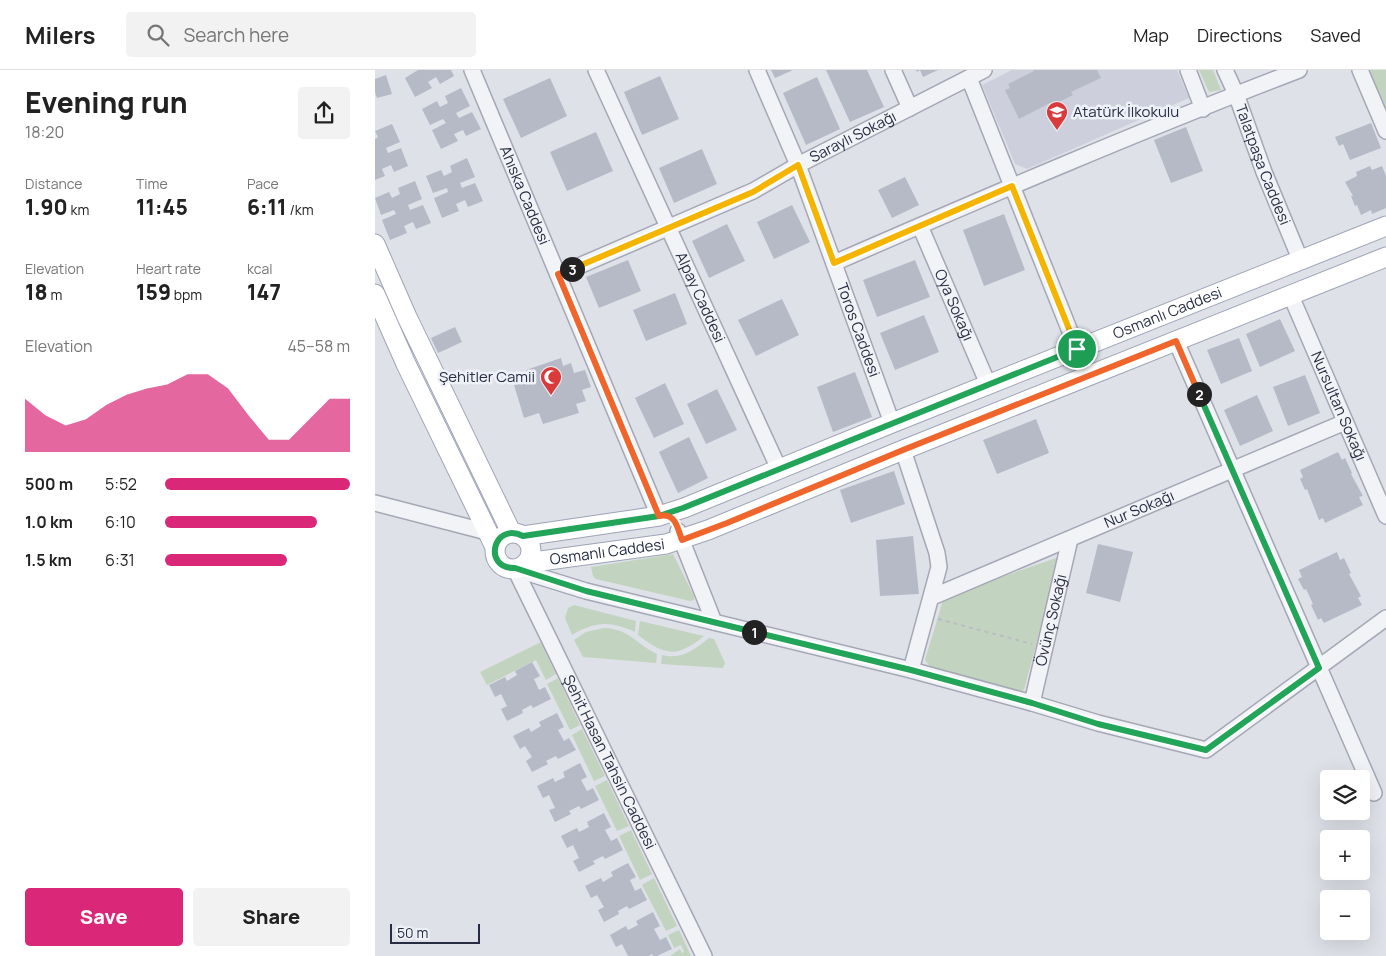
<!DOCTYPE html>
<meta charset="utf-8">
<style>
body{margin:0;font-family:Manrope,sans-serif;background:#f2f2f2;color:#222;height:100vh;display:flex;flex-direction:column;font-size:19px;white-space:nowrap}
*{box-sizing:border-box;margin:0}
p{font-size:16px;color:#767676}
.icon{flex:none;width:28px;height:28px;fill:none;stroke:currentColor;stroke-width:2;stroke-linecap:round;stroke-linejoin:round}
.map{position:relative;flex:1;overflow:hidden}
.panel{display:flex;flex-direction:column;background:#fff;width:375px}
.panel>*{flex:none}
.tools{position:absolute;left:945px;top:700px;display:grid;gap:10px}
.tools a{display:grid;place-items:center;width:50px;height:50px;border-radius:5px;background:#fff;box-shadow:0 5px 20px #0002;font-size:25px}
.scale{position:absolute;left:15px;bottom:12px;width:90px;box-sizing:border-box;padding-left:5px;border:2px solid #262d42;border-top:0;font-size:14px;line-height:18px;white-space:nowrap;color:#262d42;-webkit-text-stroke:4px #eef1f7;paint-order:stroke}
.pin{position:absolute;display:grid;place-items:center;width:42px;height:42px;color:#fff;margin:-21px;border:2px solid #fff;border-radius:50%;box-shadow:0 1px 5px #0007}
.km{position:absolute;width:25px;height:25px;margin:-12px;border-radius:50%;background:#222;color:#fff;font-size:14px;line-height:25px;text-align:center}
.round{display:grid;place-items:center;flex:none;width:52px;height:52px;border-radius:5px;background:#f2f2f2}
.summary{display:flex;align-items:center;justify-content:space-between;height:85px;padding:0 25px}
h1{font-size:28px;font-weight:800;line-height:38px}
.stats{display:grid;grid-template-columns:repeat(3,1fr);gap:8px;height:85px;padding:5px 25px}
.stats div{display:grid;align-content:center}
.stats b{font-size:21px;font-weight:800}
.stats small{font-size:14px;font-weight:400}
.stats p{font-size:14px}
.chart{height:140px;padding:10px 25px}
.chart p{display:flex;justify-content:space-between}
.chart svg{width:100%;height:90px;margin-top:5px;fill:#db2777;opacity:.7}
.button{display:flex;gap:10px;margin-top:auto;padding:10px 25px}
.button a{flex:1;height:58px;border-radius:5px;background:#db2777;color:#fff;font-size:20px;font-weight:800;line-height:58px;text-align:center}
.button a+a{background:#f2f2f2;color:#222}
ul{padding:0 25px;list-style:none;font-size:16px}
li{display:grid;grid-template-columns:80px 60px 1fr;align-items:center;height:38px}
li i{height:12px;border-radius:6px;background:#db2777}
header{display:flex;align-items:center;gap:30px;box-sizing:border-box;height:70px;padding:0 25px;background:#fff;border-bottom:1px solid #e0e0e0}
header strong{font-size:24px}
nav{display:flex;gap:28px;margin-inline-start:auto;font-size:18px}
.search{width:350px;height:45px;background:#f2f2f2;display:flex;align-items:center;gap:12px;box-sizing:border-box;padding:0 18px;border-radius:5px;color:#767676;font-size:19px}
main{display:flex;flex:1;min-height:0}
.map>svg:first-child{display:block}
.built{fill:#cdd0dc}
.green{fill:#c2d4bf}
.building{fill:#b6bac7}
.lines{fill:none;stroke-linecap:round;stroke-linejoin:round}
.minor-casing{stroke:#a4a7b4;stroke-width:18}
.major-casing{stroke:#9da4b6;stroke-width:21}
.path{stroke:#b9bcc4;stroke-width:2;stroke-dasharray:4 4;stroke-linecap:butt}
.minor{stroke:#f2f3f7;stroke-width:15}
.major{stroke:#fff;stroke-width:19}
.split-1-casing{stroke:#fff;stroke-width:10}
.split-2-casing{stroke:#fff;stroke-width:10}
.split-3-casing{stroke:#fff;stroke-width:10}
.split-4-casing{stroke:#fff;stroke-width:10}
.split-1{stroke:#22a559;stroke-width:6}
.split-2{stroke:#22a559;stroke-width:6}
.split-3{stroke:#f0652b;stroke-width:6}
.split-4{stroke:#f5b400;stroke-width:6}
.labels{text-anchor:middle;stroke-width:5;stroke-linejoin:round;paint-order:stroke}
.poi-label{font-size:15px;fill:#262d42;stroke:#eef1f7;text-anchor:start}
.street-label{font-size:15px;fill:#262d42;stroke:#eef1f7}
</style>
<header>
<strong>Milers</strong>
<div class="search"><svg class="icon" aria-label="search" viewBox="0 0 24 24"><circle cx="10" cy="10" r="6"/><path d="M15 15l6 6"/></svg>Search here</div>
<nav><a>Map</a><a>Directions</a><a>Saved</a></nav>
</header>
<main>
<section class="panel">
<div class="summary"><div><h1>Evening run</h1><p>18:20</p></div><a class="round"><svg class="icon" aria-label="share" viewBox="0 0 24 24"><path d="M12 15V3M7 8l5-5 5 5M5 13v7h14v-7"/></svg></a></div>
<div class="stats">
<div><p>Distance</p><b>1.90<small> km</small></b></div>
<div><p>Time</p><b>11:45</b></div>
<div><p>Pace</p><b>6:11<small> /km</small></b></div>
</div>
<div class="stats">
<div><p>Elevation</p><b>18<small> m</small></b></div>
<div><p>Heart rate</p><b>159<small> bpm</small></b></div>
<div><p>kcal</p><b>147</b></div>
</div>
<div class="chart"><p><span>Elevation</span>45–58 m</p>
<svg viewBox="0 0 160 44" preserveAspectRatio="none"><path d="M0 44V18L10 26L20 31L30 28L40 21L50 16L60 13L70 11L80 6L90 6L100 13L110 26L120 38L130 38L140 28L150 18L160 18V44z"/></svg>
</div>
<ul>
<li><b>500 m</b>5:52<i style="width:100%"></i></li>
<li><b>1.0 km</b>6:10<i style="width:82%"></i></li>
<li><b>1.5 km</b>6:31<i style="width:66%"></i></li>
</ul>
<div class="button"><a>Save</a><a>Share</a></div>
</section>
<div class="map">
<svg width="1011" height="886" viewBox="0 0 1011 886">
<rect width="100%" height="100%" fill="#dfe1e9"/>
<!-- built -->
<path class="built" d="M637,0H802L814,28L652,99L640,94L607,15Z"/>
<!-- green -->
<g class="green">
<path d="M824,0H838L846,20L834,22Z"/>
<path d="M993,0H1011V42Z"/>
<path d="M298,484L319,526V530L315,531L221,509L218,506L216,497Z"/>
<path d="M684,487L649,620L645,622L557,600L550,590L569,527Z"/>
<path d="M199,535L261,551L260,562C235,551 221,551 197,565L190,548L193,538Z"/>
<path d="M265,551L329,566C302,588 290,586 263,565Z"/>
<path d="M229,558C255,559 261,574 282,584L281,593L208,587L199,570L211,562Z"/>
<path d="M334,568L339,569L350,593L348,598L286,594L287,585C307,590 319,580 334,568Z"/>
<path d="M166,572L181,604L171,610L161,590L112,615L105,602Z"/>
<path d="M183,608L205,655L195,660L172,614Z"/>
<path d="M207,659L230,706L219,711L197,665Z"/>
<path d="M232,710L254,756L242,761L220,716Z"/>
<path d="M256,760L277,804L265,810L244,766Z"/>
<path d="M279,808L302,856L291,861L267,815Z"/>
<path d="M304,860L316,886H295L305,879L307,883L309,882L306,875L299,878L293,865Z"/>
</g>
<!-- building -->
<g class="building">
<path d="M43,0H76L79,6L65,14L61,7L53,12L57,18L40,27L30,8Z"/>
<path d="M396,0H418L400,8Z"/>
<path d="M451,0H492L509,37L475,52Z"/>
<path d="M541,0H563L548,7L545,0L542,2Z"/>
<path d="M658,0H722L726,8L696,22L698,25L676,36L675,33L644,49L630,20L635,18L633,14L659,1Z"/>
<path d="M11,5L17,24L2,28L0,22V9Z"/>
<path d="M285,6L304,49L267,65L249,22Z"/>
<path d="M442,7L465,59L431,75L408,23Z"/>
<path d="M175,8L192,46L146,68L128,29Z"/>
<path d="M86,18L95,36L81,43L84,48L97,42L106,59L91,66L88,60L79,64L83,71L66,79L57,60L71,53L68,49L55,55L47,39L62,31L65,37L73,33L70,26Z"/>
<path d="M996,53L1006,78L975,90L968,74L964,76L960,67Z"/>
<path d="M17,54L25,72L11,78L13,83L26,78L33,96L19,102L16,95L7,99L10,106L0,110V69L3,67L0,61Z"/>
<path d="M811,57L828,101L796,113L779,70Z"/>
<path d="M221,62L238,101L192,121L175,82Z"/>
<path d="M327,79L342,114L299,133L284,98Z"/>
<path d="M92,88L100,107L85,113L87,118L100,113L108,131L93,137L90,130L81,134L84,141L67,148L59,128L73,122L72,118L58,123L51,106L66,100L69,106L77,102L75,96Z"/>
<path d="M995,96L997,100L1007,96L1011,106V138L997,144L996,140L986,145L982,135L980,136L976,126H978L970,112L982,106L981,102Z"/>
<path d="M530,107L544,135L517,148L503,120Z"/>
<path d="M40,111L47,129L33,135L35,140L48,135L56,153L41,159L38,152L29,156L32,163L15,170L7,150L21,144L19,140L6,145L0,128L14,122L17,128L25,124L23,118Z"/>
<path d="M417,135L435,172L399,189L382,152Z"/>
<path d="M629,144L650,200L609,216L588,160Z"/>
<path d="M352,154L370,191L334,208L317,171Z"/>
<path d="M253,190L266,221L224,238L211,207Z"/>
<path d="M540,190L555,227L502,247L488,210Z"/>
<path d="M300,223L312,254L271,271L258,240Z"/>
<path d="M407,229L424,265L381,286L363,250Z"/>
<path d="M549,245L564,282L520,300L505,263Z"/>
<path d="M905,249L920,281L885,297L871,264Z"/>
<path d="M80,257L87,272L63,283L56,268Z"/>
<path d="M864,268L877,301L846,314L832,280Z"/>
<path d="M186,288L188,296L196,293L199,303L210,300L216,317L207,320L211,331L201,334L204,343L168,354L164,343L149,348L139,315L154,310L151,300Z"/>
<path d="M480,302L497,347L458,362L442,317Z"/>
<path d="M930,305L945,343L913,356L898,317Z"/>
<path d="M290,313L309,354L279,368L260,328Z"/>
<path d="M342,319L362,360L331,374L312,334Z"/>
<path d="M882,325L898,361L865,376L849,340Z"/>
<path d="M661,349L674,383L622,404L608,370Z"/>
<path d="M314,367L333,408L303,423L284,382Z"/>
<path d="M963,382L967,390L970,388L977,403L976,404L988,426L984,427L988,435L950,453L948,448L944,450L932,419L930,420L925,409L928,407L925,400Z"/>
<path d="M519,401L530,434L476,453L465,420Z"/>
<path d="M538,466L544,524L505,526L501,470Z"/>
<path d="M723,474L758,482L745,532L711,523Z"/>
<path d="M962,482L965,490L969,488L976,503L974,504L986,526L983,528L987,535L949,553L946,548L943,550L936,535L938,534L931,519L929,520L923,509L927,507L924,500Z"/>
<path d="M157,592L165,606L159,609L164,620L170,617L176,629L158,638L156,635L147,640L148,643L132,651L126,639L132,636L126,624L120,627L114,615L130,607L132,611L142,605L140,601Z"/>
<path d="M182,643L189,657L183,660L189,671L194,668L201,680L183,689L181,686L171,691L173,694L157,702L151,691L157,687L150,676L145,679L138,666L154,658L156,662L166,656L164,652Z"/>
<path d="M205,693L212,707L206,710L212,721L218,718L224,730L206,739L204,736L194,741L196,744L180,752L174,740L180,738L174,725L168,728L162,716L178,708L180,712L190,707L188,702Z"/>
<path d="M229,743L236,757L230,760L236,771L242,768L248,780L230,789L228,786L218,791L220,794L204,802L198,791L204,788L198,775L192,778L186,766L202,758L204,762L214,757L212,752Z"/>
<path d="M253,793L261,807L255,810L260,821L266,818L272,830L254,839L252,836L243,841L244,844L229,852L223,840L229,837L222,825L216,828L210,816L226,808L228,812L238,806L236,802Z"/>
<path d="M278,842L285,856L279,859L285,870L291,867L297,879L282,886H278L277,884L274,886H253L247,874L241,877L235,865L251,856L253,860L263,855L261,851Z"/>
</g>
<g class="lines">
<!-- minor casing -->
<g class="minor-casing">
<g id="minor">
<path id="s1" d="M97,0L284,446"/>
<path id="s2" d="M221,0L404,399"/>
<path id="s3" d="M382,0L423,95L517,353"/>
<path d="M518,0L535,38"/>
<path d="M813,0L828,39"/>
<path id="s4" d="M850,0L861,24L889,102L925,189"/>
<path d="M985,0L1011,61"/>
<path d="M594,8L702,279"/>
<path id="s5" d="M545,156L613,314"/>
<path d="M459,193C613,126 767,60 924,0"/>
<path id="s6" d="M183,205L378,121L423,95L609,0"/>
<path id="s7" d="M916,226L1011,446"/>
<path d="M801,271L999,723"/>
<path d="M528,380L562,483L564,497L536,600"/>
<path d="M0,433L112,462"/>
<path d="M303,461L339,552"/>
<path d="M140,499L211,521L536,600L657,633L723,653L831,680L1011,548"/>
<path id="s8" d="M140,499L329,886"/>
<path id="s9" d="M557,527L970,352"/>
<path id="s10" d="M657,633L695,469"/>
</g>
</g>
<!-- major casing -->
<g class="major-casing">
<g id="major">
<path d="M0,174L32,247L136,462"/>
<path d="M0,224L31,294L120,477"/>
<circle cx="138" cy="481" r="18"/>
<path id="s11" d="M148,466L284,446L309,438L517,353L1011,156"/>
<path id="s12" d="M151,493L291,474L333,460L528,380L1011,187"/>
</g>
</g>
<!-- path -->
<path class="path" d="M563,549L657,574"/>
<!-- minor -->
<use href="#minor" class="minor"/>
<!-- major -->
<use href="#major" class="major"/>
</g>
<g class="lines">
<!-- split-1 casing -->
<g class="split-1-casing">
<path id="split-1" d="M379,562L211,521L140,498C107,499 118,451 148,466L284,446L308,438L702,279"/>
</g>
<!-- split-2 casing -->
<g class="split-2-casing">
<path id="split-2" d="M379,562L536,600L657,633L723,654L831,680L944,598L824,324"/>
</g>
<!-- split-3 casing -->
<g class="split-3-casing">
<path id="split-3" d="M197,199L183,204L284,446C301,443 302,457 307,470L352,453L528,380L801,271L824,324"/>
</g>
<!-- split-4 casing -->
<g class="split-4-casing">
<path id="split-4" d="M197,199L378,122L423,95L459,193L637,116L702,279"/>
</g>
<!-- split-1 -->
<use href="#split-1" class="split-1"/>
<!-- split-2 -->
<use href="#split-2" class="split-2"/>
<!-- split-3 -->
<use href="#split-3" class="split-3"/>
<!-- split-4 -->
<use href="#split-4" class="split-4"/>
</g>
<!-- icons -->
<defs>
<g id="school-pin" transform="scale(1.125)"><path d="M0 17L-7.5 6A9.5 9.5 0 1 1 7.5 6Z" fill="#d93a3c" stroke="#eef1f7"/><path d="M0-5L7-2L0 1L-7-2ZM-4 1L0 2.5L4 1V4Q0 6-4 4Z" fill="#fff"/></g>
<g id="mosque-pin" transform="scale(1.125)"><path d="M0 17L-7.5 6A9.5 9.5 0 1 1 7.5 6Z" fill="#d93a3c" stroke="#eef1f7"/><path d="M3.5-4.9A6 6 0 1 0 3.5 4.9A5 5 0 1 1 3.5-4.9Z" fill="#fff"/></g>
</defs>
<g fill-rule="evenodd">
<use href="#school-pin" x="682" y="42"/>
<use href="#mosque-pin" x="176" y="307"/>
</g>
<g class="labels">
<!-- poi labels -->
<g class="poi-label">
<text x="698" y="47">Atatürk İlkokulu</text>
<text x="160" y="312" text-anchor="end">Şehitler Camii</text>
</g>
<!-- street labels -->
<g class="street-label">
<text dy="5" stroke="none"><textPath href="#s6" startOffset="326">Saraylı Sokağı</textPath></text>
<text dy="5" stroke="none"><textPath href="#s4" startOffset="102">Talatpaşa Caddesi</textPath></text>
<text dy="5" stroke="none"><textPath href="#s1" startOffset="136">Ahıska Caddesi</textPath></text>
<text dy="5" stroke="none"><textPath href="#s2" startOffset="250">Alpay Caddesi</textPath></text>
<text dy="5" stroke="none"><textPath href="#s5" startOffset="86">Oya Sokağı</textPath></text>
<text dy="5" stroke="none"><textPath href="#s11" startOffset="685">Osmanlı Caddesi</textPath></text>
<text dy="5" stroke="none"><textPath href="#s3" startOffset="279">Toros Caddesi</textPath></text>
<text dy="5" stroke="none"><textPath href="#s7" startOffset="120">Nursultan Sokağı</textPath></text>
<text dy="5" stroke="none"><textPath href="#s9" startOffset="225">Nur Sokağı</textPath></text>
<text dy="5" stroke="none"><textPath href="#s12" startOffset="82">Osmanlı Caddesi</textPath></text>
<text dy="5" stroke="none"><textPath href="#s10" startOffset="85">Övünç Sokağı</textPath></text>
<text dy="5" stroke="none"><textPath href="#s8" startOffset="215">Şehit Hasan Tahsin Caddesi</textPath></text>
</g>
</g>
</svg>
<div class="tools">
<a><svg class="icon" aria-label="layers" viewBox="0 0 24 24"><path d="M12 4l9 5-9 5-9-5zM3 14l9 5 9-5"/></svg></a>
<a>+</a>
<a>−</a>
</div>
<div class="scale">50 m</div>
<div class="pin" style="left:702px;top:279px;background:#1e9e55"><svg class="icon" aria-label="arrive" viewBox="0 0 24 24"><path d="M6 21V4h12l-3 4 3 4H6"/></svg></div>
<b class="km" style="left:379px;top:562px">1</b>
<b class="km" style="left:824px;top:324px">2</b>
<b class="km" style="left:197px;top:199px">3</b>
</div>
</main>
